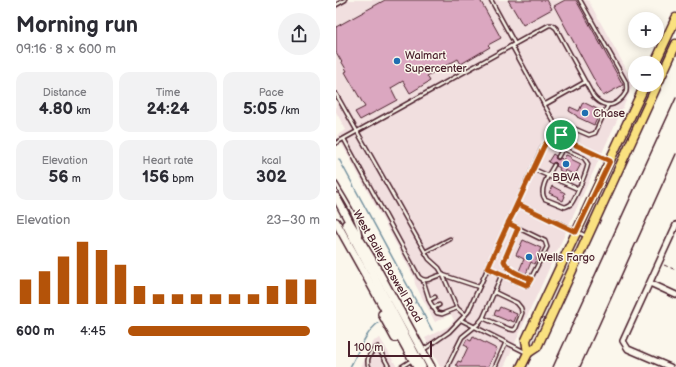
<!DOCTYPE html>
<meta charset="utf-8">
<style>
body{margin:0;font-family:"Balsamiq Sans",sans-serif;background:#f2f2f3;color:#2b2b33;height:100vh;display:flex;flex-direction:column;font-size:15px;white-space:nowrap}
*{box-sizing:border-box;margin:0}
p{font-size:13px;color:#7c7c81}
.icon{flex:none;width:22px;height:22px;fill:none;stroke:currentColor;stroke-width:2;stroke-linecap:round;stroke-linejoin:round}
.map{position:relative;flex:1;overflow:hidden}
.drawer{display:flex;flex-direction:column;background:#fff;width:336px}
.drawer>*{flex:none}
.tools{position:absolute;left:292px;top:12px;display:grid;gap:8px}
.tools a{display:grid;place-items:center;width:36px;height:36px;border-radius:50%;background:#fff;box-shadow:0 2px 10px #0003;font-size:20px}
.scale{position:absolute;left:12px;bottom:10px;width:84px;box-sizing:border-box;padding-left:4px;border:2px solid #4a1f2b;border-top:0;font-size:11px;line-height:14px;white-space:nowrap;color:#4a1f2b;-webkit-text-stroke:3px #fbf7ec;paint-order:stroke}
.pin{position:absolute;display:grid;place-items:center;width:34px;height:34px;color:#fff;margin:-17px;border:2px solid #fff;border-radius:50%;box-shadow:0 1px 4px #0007}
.round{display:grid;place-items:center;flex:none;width:42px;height:42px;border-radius:21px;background:#f2f2f3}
.head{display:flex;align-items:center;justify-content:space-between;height:68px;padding:0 16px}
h1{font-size:22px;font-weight:600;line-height:30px}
.figures{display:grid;grid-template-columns:repeat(3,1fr);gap:6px;height:68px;padding:4px 16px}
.figures div{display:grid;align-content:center;border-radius:10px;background:#f2f2f3;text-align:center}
.figures b{font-size:17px;font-weight:600}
.figures small{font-size:11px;font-weight:400}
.figures p{font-size:11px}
.chart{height:112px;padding:8px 16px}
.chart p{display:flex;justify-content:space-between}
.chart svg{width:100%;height:72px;margin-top:4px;stroke:#b45309;stroke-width:6}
ul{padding:0 16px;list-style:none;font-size:13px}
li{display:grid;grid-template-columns:64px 48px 1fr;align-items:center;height:30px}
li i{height:10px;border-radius:5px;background:#b45309}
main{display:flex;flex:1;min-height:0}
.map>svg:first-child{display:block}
.built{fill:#f1dfdf}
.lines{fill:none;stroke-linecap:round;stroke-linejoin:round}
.stream{stroke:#73919f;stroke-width:1.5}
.building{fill:#dba7c0;stroke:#4a1f2b}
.lane-casing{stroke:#4a1f2b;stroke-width:5.5}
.street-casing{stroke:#4a1f2b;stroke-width:8}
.secondary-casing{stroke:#4a1f2b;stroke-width:10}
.primary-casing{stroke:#4a1f2b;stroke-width:11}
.path{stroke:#4a1f2b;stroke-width:1;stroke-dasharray:4 3;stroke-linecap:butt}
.lane{stroke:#fbf7ec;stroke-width:2.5}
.street{stroke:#fbf7ec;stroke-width:5}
.secondary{stroke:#fbf7ec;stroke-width:7}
.primary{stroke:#fae180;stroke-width:8}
.rail{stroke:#4a1f2b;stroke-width:1.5}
.route-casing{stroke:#fff;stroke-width:8}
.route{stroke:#b45309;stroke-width:5}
.poi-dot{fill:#1f6fb2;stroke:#fbf7ec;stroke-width:1.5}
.labels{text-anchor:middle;stroke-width:3;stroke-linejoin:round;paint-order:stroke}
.poi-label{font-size:11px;fill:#4a1f2b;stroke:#fbf7ec;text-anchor:start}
.street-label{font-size:11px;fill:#4a1f2b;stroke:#fbf7ec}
</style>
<main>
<section class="drawer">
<div class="head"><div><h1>Morning run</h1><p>09:16 · 8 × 600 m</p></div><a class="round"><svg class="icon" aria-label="share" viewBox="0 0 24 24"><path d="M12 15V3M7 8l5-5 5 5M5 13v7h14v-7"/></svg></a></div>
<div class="figures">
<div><p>Distance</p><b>4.80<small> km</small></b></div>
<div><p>Time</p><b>24:24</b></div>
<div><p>Pace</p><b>5:05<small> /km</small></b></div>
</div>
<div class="figures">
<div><p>Elevation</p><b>56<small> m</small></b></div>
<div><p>Heart rate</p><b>156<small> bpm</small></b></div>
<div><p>kcal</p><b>302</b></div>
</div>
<div class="chart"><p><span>Elevation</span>23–30 m</p>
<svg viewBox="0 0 160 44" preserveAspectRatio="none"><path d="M5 44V29M15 44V24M25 44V15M35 44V6M45 44V11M55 44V20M65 44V33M75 44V38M85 44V38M95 44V38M105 44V38M115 44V38M125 44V38M135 44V33M145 44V29M155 44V29"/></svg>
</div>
<ul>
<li><b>600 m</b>4:45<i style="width:95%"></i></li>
</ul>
</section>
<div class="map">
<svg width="340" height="367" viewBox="0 0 340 367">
<rect width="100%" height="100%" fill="#fbf7ec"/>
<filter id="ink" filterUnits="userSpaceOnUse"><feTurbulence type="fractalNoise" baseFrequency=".025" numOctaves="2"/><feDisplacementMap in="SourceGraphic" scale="8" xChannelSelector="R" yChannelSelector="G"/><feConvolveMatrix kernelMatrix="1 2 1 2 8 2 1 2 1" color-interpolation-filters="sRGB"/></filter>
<g filter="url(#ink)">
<!-- built -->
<g class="built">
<path d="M0,0H252L298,83L168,367H104L89,338L113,326L118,320L115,314L99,322L79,284L78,277L1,135L10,130L0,112Z"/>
<path d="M44,338L61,367H25L38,341Z"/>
</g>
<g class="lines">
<!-- stream -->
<g class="stream">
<path d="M3,159L80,301L79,303"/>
<path d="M81,302L96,330"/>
<path d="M14,367C22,353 29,333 42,323"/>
</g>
</g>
<!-- building -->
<g class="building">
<path d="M49,0H144L165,38L152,45L154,47L125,64L122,59L91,76L94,81L74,93L67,81L55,88L61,100L24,120L19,112L29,107L9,72L11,71L0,52V27Z"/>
<path d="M172,0H211L216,9L187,25Z"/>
<path d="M229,0H240L287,85L267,96L218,6Z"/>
<path d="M247,102L263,110L259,118L261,119L258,125L241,117V116L233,111L234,107L243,111Z"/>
<path d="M217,154L220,156L219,158L222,160L225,158L227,160L230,155L235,157V159L245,164L239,175L229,170L228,173L223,170L224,168L220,166L221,164L219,162L216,164L212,162Z"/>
<path d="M216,186L229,193L228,196H229L227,201L221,198L222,197L213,193Z"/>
<path d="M187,240L205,248L198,264L195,262L190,274L183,271L188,259L180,255Z"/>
<path d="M164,307L181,314L178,322L173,320L172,321L158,315L160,310L162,311Z"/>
<path d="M137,337L161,349L152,367H123L120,365L122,361L125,362L132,347L128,345L131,339L135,341Z"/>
</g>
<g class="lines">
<!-- lane casing -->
<g class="lane-casing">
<g id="lane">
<path d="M155,0L179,44"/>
<path d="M0,5L9,0"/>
<path d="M176,46L225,135L228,139L271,160"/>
<path d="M0,94L93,259L103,268L107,275L121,308L129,315"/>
<path d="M208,105L249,82"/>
<path d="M8,139L83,277C92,285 96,275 107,275L143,287"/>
<path d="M0,143L213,25H216L220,28L257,96C260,100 266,104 271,105C279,106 287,98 290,92C291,88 290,85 290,82L244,0"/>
<path d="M218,165C213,174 202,190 209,199L229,207C232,206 232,206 235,204C240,197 250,173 252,164L248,158L228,149L226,150L222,157"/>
<path d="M197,169L242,189"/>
<path d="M0,184C9,199 22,218 24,235"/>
<path d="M182,204L250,236"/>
<path d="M182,228L168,261C172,271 185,275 195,279"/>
<path d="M89,252L114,239"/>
<path d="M152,268L190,285L192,284L211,247L209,241L172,223"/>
<path d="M87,280L94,302L101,313L106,314L121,308"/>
<path d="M93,300L99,297"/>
<path d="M97,308L103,305"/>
<path d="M147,318L173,329L178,330L180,328L186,313L185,308L181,303L158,292"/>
<path d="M125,320L189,352"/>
<path d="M87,350L113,332L132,312L207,146L216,140L236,130L239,129L253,135L259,133L272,105"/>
<path d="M33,367C29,359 35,351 42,347L53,367"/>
<path d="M65,367L73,362"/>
<path d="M112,367L113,363L126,337L142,324L147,318L166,274"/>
<path d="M159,367L170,342"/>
</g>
</g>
<!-- street casing -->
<g class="street-casing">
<g id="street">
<path d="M314,283L340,295"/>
<path d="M334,367L292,349L287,341L340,225"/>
</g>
</g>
<!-- secondary casing -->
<g class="secondary-casing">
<g id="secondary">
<path d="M0,197L14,223L35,258L95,367"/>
<path d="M0,222L81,367"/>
<path d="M10,224L86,367"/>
<path d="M46,314L59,338"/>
</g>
</g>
<!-- primary casing -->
<g class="primary-casing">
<g id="primary">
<path d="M319,63L340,18"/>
<path d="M192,353L201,347L340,44"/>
<path d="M185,367L192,353L190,340L309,85"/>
</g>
</g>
<!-- path -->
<path class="path" d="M328,265L340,270"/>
<!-- lane -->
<use href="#lane" class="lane"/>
<!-- street -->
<use href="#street" class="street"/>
<!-- secondary -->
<use href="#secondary" class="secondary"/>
<!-- primary -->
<use href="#primary" class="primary"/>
<!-- rail -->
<g class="rail">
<path d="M217,367L340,98"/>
<path d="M244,367L340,154"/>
</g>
</g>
</g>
<g class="lines" filter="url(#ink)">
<!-- route casing -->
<g class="route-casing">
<path id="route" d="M225,135L211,142L208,146C189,187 170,227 152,268L190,285L192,284L195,279C185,275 172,271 168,261L182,228L172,223L182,204L240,232L274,161L231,141L225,135"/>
</g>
<!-- route -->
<use href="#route" class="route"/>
</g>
<!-- markers -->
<g class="poi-dot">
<circle cx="61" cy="61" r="4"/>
<circle cx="249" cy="113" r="4"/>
<circle cx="230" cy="164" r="4"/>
<circle cx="193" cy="257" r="4"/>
</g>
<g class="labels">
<!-- poi labels -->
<g class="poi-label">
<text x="69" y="59">Walmart<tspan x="69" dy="13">Supercenter</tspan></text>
<text x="257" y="117">Chase</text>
<text x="230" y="181" text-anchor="middle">BBVA</text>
<text x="201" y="261">Wells Fargo</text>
</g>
<!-- street labels -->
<g class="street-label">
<text transform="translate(52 266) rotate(60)" y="4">West Bailey Boswell Road</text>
</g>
</g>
</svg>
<div class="tools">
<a>+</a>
<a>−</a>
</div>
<div class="scale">100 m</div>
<div class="pin" style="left:225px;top:135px;background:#1e9e55"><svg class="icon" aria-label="arrive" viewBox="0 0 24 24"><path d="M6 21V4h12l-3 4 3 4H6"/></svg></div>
</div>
</main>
